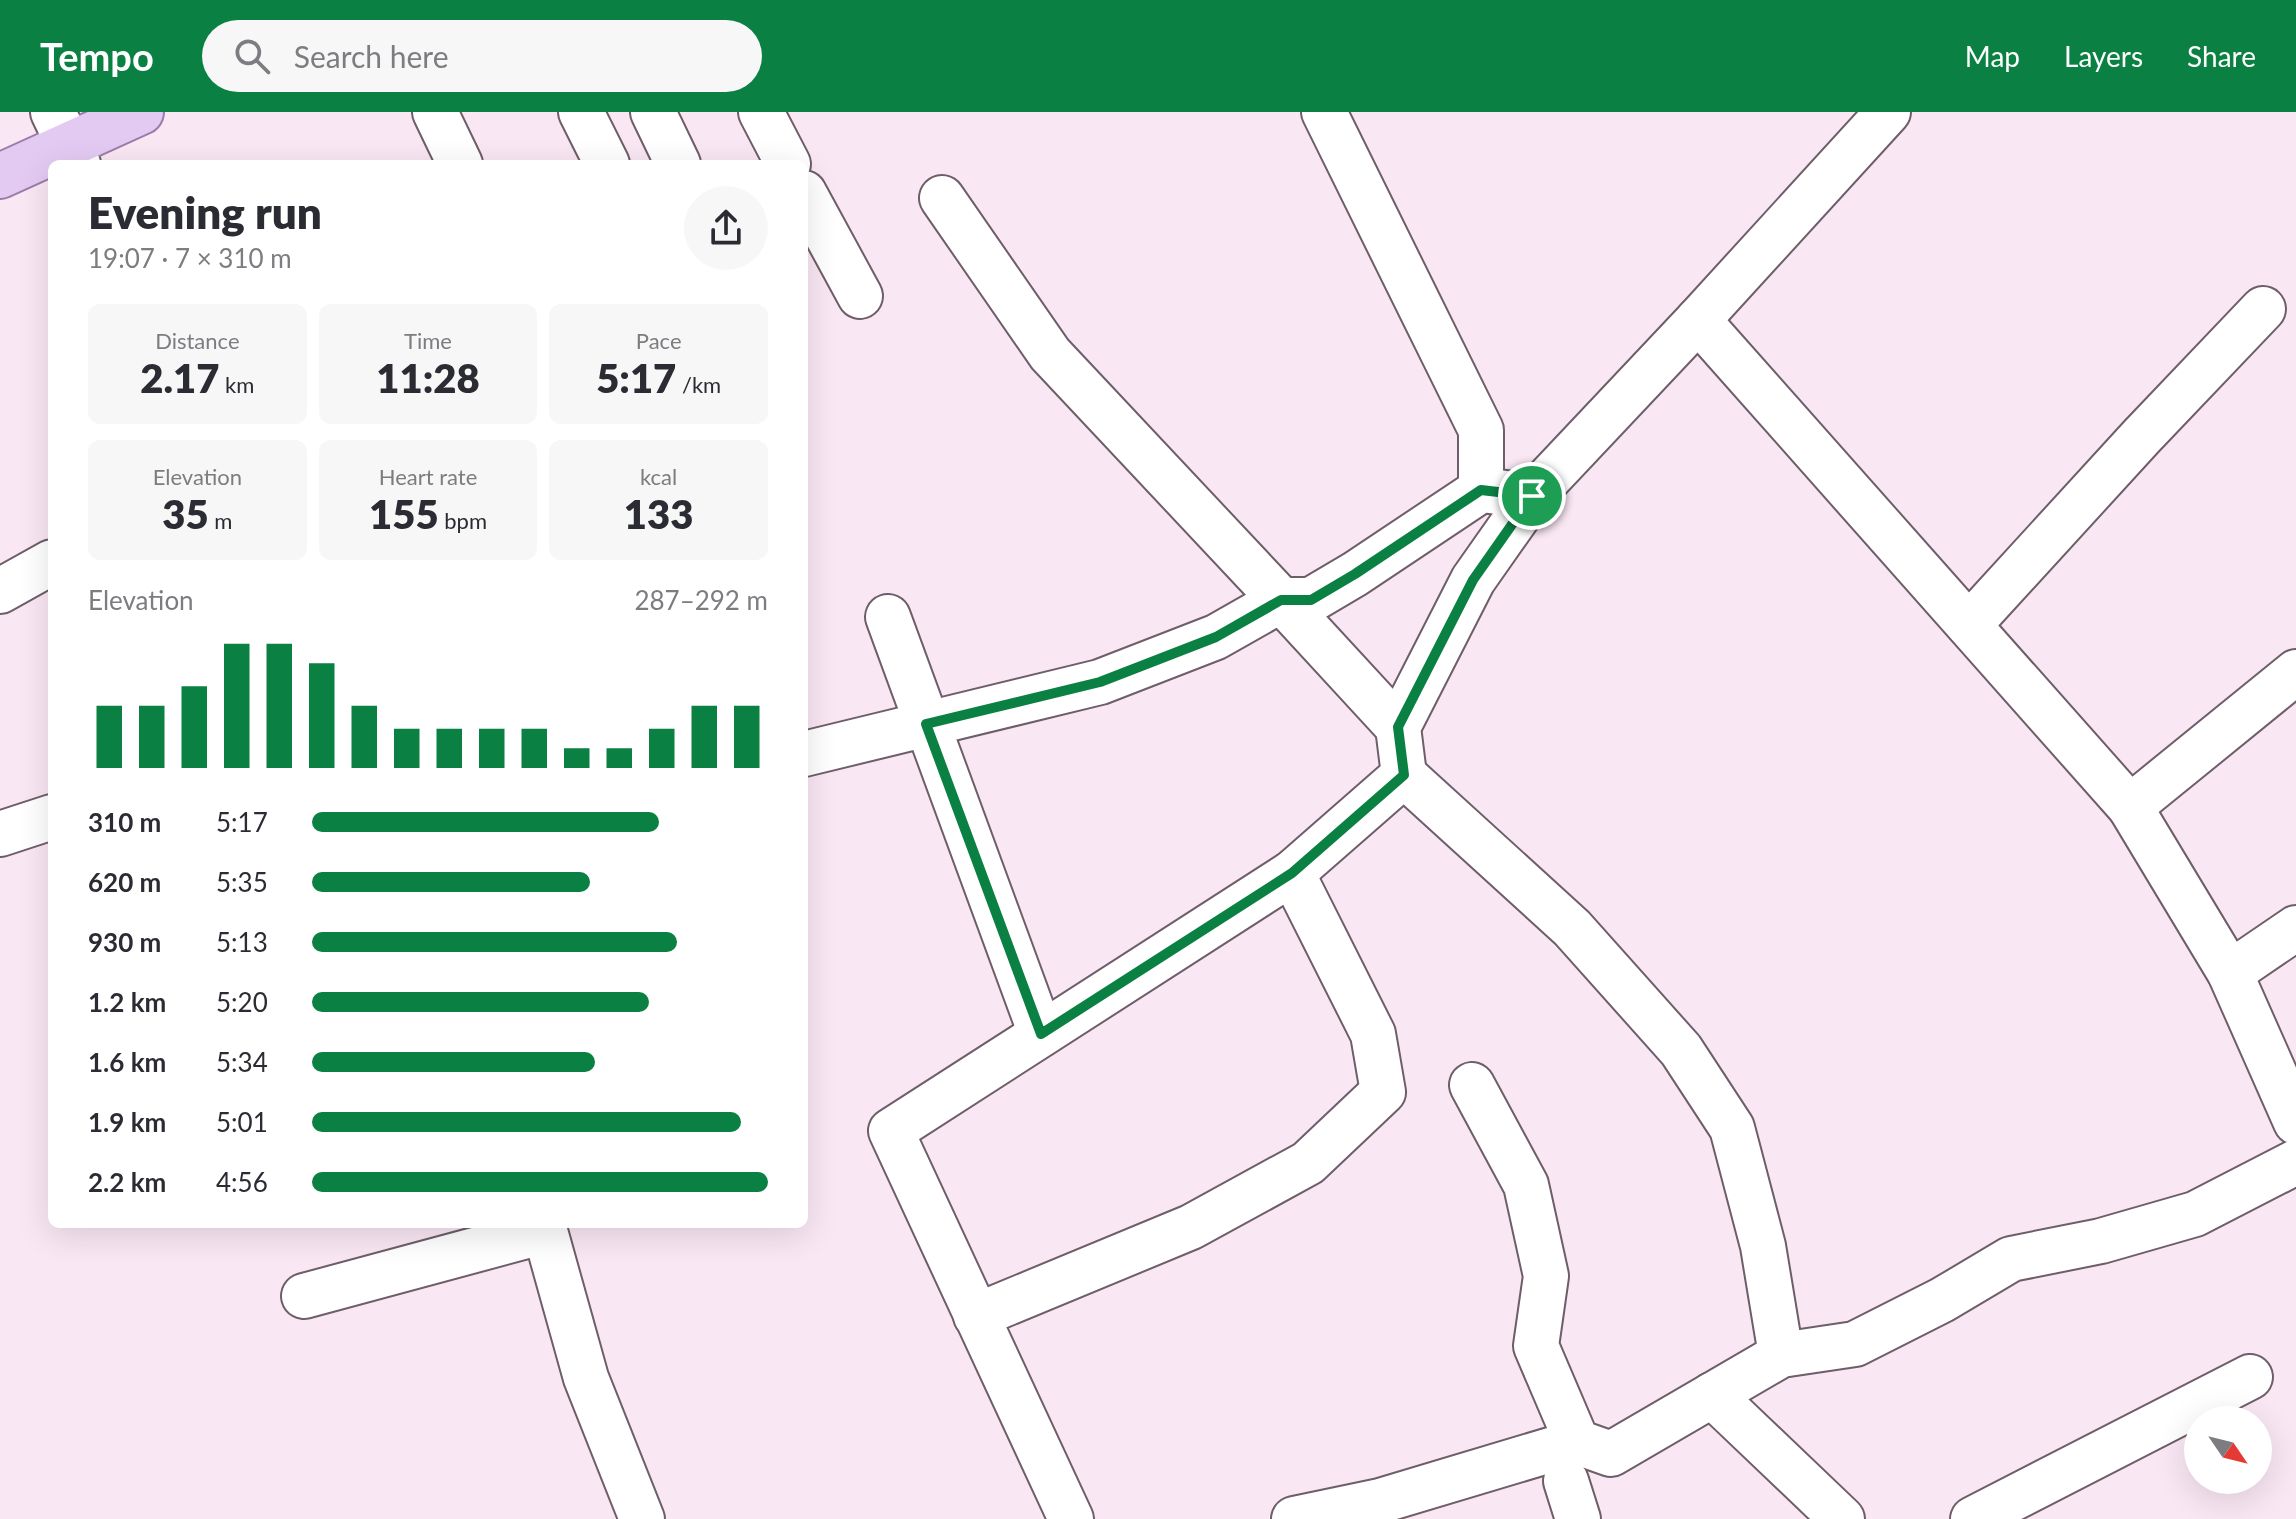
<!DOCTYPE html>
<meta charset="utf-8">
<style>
body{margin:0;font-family:Lato,sans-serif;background:#f7f7f7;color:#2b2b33;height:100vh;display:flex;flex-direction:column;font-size:30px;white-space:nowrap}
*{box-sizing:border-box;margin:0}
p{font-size:26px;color:#7c7c81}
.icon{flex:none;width:44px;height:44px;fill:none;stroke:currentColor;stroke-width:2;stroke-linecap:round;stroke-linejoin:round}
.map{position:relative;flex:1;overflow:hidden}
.side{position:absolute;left:48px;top:48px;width:760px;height:1068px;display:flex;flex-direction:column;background:#fff;border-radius:12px;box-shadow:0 8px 32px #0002}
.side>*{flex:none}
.needle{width:52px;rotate:125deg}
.tools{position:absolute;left:2184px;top:1294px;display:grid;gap:16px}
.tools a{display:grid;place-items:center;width:88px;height:88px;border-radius:50%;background:#fff;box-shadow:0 8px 32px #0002;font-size:40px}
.pin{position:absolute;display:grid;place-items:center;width:68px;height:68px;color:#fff;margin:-34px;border:4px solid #fff;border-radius:50%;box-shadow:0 2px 8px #0007}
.round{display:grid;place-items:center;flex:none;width:84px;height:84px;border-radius:42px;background:#f7f7f7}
.head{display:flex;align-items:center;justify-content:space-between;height:136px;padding:0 40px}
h1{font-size:44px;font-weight:800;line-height:60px}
.figures{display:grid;grid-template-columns:repeat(3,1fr);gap:12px;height:136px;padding:8px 40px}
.figures div{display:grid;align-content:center;border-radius:12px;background:#f7f7f7;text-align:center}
.figures b{font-size:40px;font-weight:800}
.figures small{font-size:22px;font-weight:400}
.figures p{font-size:22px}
.chart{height:224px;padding:16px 40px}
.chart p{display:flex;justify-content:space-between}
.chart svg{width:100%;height:144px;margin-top:8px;stroke:#0b8043;stroke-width:6}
ul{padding:0 40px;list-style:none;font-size:26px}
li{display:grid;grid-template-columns:128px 96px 1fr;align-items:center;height:60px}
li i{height:20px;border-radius:10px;background:#0b8043}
header{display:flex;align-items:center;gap:48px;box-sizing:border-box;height:112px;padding:0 40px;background:#0b8043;color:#fff}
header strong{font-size:38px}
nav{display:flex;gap:44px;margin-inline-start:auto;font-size:28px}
.search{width:560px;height:72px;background:#f7f7f7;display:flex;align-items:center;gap:20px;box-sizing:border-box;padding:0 28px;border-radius:44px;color:#7c7c81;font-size:30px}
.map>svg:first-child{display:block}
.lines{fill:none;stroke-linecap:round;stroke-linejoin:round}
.minor-casing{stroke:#6e5e69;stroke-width:48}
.major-casing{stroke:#9a7caa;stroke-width:48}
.minor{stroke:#fff;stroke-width:44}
.major{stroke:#e3caf2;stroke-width:44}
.route-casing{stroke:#fff;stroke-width:16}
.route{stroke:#0b8043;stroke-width:10}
</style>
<header>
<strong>Tempo</strong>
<div class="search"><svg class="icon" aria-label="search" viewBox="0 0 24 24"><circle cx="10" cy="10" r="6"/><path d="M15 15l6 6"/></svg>Search here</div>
<nav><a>Map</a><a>Layers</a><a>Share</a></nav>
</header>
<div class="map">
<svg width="2296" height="1407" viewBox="0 0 2296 1407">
<rect width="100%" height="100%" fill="#fae7f4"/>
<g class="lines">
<!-- minor casing -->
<g class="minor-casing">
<g id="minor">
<path d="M53,0L78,52"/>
<path d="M435,0L460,52"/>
<path d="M581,0L607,52"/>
<path d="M653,0L678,52"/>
<path d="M761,0L788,52"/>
<path d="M1324,0L1481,318V378"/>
<path d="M804,81L860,184"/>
<path d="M942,86L1050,242L1281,488L1398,615"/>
<path d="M1698,208L2130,695L2296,560"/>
<path d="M0,479L52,450"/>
<path d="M888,505L1041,922"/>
<path d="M1969,513L2141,325L2263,197"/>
<path d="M804,642L1100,570L1216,525L1281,488H1311L1355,462L1481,378L1532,384"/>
<path d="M1404,663L1572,816L1681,938L1732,1016L1763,1134L1781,1243"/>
<path d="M2130,695L2230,861L2296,1010"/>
<path d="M0,722L52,705"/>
<path d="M2230,861L2296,816"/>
<path d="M1472,973L1526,1073L1546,1164L1536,1234L1577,1330L1611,1342L1781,1243L1855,1232L1942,1188L2011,1147L2101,1129L2195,1102L2296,1050"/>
<path d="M543,1112L586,1266L642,1407"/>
<path d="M304,1184L545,1119"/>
<path d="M976,1204L1191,1115L1308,1051L1383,980L1373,922L1292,761"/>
<path d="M1712,1283L1842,1407"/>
<path d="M1566,1369L1578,1407"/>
<path d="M1071,1407L891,1019L1292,761L1404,663L1398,615L1473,468L1532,384L1698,208L1888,0"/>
<path d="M1294,1407L1380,1389L1577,1330"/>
<path d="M1973,1407L2250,1265"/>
</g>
</g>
<!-- major casing -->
<g class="major-casing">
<path id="major" d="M0,64L141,0"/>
</g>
<!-- minor -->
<use href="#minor" class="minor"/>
<!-- major -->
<use href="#major" class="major"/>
</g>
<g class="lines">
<!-- route casing -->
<g class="route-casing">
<path id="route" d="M1481,378L1532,384L1473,468L1398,615L1404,663L1292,761L1041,922L926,612L1100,570L1216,525L1281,488H1311L1355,462Z"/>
</g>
<!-- route -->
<use href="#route" class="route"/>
</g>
</svg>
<div class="tools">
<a><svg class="needle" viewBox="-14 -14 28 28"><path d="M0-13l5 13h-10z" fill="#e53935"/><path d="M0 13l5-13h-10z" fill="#7c7c81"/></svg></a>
</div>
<div class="pin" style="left:1532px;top:384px;background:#1e9e55"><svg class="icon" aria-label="arrive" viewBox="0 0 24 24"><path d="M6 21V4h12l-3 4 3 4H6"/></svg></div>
<section class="side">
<div class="head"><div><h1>Evening run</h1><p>19:07 · 7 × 310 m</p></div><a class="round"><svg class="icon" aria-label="share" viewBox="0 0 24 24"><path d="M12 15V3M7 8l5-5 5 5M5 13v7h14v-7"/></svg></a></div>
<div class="figures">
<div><p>Distance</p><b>2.17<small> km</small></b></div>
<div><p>Time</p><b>11:28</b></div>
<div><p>Pace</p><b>5:17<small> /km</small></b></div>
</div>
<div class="figures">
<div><p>Elevation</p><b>35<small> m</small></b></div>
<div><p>Heart rate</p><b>155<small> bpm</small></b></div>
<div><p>kcal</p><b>133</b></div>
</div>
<div class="chart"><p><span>Elevation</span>287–292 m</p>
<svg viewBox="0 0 160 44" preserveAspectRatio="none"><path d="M5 44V25M15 44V25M25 44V19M35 44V6M45 44V6M55 44V12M65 44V25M75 44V32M85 44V32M95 44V32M105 44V32M115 44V38M125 44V38M135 44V32M145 44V25M155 44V25"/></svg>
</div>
<ul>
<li><b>310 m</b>5:17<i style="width:76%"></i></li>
<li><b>620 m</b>5:35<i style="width:61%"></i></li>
<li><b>930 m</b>5:13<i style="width:80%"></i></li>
<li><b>1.2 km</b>5:20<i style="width:74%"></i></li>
<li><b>1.6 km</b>5:34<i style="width:62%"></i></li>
<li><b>1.9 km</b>5:01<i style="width:94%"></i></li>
<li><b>2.2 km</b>4:56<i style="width:100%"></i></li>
</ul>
</section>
</div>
